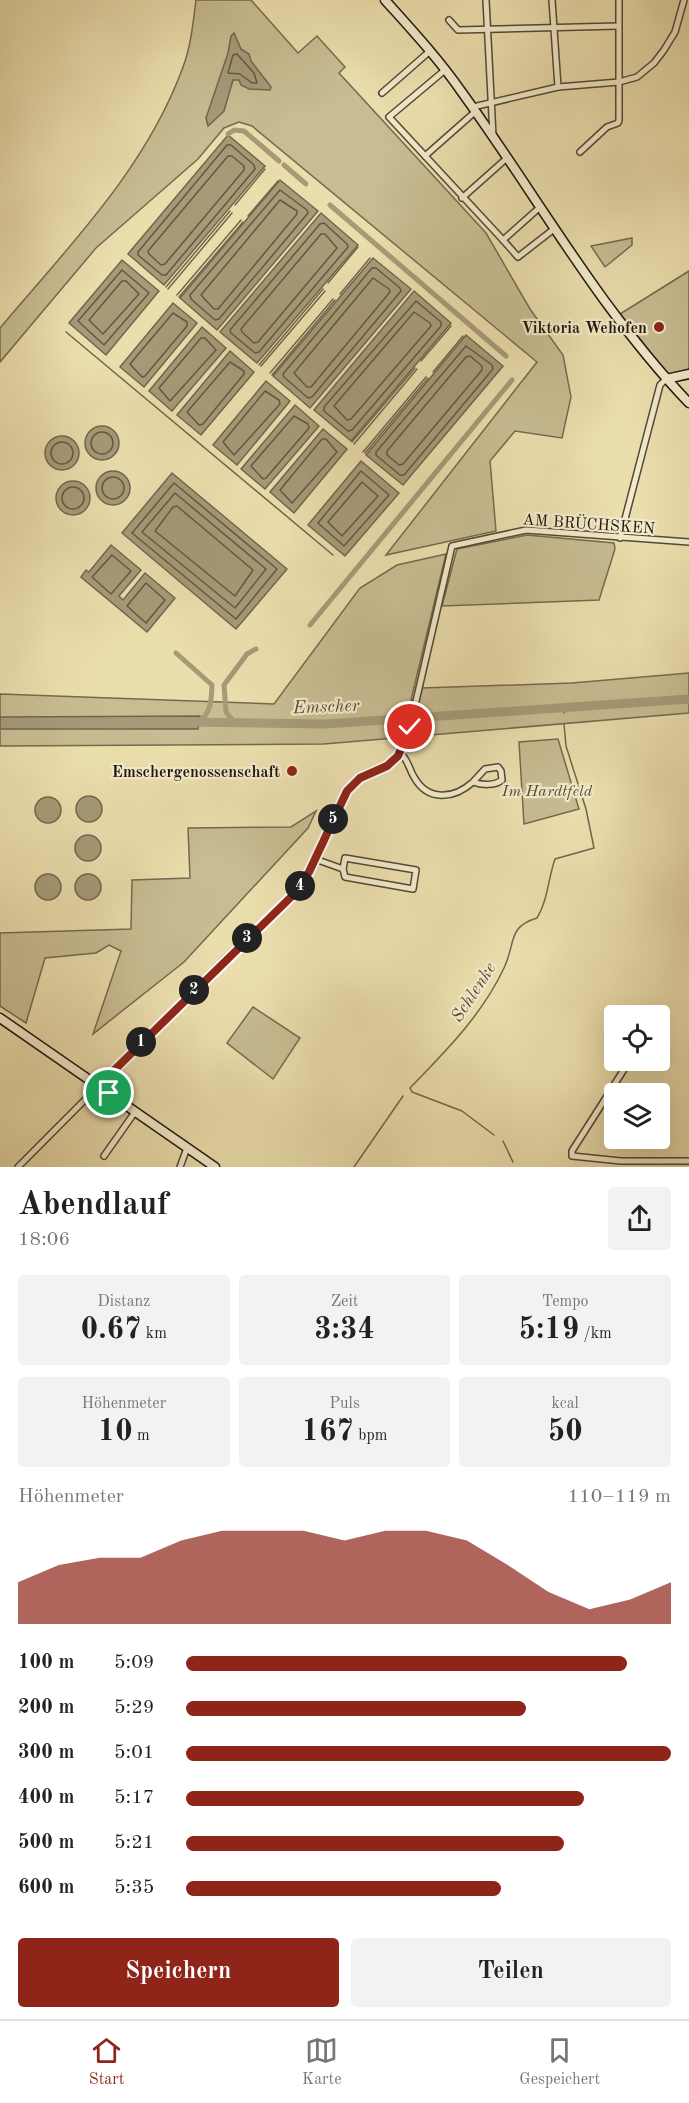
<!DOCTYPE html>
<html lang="de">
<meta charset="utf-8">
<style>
body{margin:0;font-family:"Old Standard TT",serif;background:#f2f2f2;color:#222;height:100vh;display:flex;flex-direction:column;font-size:22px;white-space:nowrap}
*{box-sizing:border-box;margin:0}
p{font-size:20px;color:#767676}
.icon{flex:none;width:33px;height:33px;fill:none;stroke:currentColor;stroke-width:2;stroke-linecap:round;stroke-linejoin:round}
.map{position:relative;height:1167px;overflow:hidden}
.side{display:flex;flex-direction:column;background:#fff;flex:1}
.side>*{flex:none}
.buttons{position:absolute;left:604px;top:1005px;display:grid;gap:12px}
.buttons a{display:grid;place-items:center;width:66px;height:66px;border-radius:6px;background:#fff;box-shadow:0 6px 24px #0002;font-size:30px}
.pin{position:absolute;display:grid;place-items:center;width:51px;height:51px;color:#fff;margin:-26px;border:3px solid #fff;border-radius:50%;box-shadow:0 2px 6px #0007}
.km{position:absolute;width:30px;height:30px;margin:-15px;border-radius:50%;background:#222;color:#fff;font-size:16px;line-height:30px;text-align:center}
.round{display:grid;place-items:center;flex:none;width:63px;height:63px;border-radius:6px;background:#f2f2f2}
.overview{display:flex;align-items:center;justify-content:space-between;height:102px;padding:0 18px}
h1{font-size:33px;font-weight:700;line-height:45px}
.metrics{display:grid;grid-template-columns:repeat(3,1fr);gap:9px;height:102px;padding:6px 18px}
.metrics div{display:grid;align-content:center;border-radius:6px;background:#f2f2f2;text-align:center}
.metrics b{font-size:30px;font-weight:700}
.metrics small{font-size:16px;font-weight:400}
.metrics p{font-size:16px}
.chart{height:168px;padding:12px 18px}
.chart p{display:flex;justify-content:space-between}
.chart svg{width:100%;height:108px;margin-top:6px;fill:#8f2418;opacity:.7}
.cta{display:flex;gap:12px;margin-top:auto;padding:12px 18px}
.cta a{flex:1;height:69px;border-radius:6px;background:#8f2418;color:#fff;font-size:24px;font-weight:700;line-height:69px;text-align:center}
.cta a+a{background:#f2f2f2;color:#222}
ul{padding:0 18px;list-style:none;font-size:20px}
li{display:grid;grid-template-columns:96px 72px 1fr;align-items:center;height:45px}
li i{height:15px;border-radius:8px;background:#8f2418}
.tab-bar{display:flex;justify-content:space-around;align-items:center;height:84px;border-top:2px solid #e0e0e0;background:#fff;font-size:16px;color:#767676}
.tab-bar a{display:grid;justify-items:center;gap:3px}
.tab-bar .current{color:#8f2418}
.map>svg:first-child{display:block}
.green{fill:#c8bc92;stroke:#746a50;stroke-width:1.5}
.water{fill:#a69a77;stroke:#70664d;stroke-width:1.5}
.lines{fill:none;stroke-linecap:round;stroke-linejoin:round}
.shore{stroke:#625842;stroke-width:1.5}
.stream{stroke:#70664d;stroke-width:1.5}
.canal{stroke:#a69a77;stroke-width:5}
.river{stroke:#a69a77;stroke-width:9}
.street-casing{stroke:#524935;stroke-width:8}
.secondary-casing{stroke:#1f170d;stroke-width:11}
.street{stroke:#f2eaca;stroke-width:5}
.secondary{stroke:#f2eaca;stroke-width:8}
.route-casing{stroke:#fff;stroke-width:12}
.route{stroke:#8f2418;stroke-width:8}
.poi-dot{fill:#8f2418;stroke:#f2eaca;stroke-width:2}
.labels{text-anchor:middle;stroke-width:4.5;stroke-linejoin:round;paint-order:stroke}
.poi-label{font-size:16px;font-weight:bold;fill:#1f170d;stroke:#f2eaca;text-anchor:end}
.street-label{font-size:16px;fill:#1f170d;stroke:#f2eaca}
.park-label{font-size:16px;font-style:italic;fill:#524935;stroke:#f2eaca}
.water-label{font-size:18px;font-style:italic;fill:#554b37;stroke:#f2eaca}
</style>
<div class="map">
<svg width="689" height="1167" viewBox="0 0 689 1167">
<rect width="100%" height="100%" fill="#ebdead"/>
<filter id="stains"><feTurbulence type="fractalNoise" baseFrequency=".00333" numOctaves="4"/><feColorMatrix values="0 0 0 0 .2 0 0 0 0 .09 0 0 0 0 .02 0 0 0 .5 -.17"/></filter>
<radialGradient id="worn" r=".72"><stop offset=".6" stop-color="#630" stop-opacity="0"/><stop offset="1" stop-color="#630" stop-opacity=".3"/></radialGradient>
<!-- green -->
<g class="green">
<path d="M196,0H251L298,53L317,36L345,67L339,73L486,233L530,309L563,355L571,397L562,438L515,431L490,461L496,531L386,555L537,362L252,126L239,122L224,128L198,159L96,248L0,362V328C68,247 146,169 183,67C191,46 193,23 196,0Z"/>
<path d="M632,238V245L605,267L591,246Z"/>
<path d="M689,271V369L668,374L620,314Z"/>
<path d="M527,535L614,543L615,549L599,600L442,606L457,549Z"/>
<path d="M446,554L411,700H419L422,688L572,683L689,673V713L324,744L0,746V694L274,704L360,588L397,565Z"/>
<path d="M558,739L579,809L524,824L519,742Z"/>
<path d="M316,811L308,828L184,962L93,1034L121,951L109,945L96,953L45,958L26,1023L0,1006V933L131,929L132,880L190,878L188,828L291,827Z"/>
<path d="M253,1007L300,1038L273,1079L227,1043Z"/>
</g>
<!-- water -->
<g class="water">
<path d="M234,33L241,49L249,54L251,61L271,87L270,90L249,89L241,85L239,80H233L224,111L208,126L206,118L228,53L231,36Z"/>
<path d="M228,135L265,166L164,285L128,254Z"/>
<path d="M280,180L318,211L217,330L180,298Z"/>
<path d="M321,213L358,245L257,363L220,332Z"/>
<path d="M373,258L411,289L310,408L273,376Z"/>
<path d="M122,260L159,291L106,355L69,323Z"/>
<path d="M414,291L451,323L351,441L314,410Z"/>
<path d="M173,303L197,323L144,387L120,367Z"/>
<path d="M202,327L226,348L172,411L149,391Z"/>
<path d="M466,335L503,366L403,485L366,455Z"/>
<path d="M230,351L254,372L201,435L177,415Z"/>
<path d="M266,381L290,401L237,465L213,445Z"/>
<path d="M295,405L319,426L265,489L241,469Z"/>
<circle cx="102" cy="443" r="17"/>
<path d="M323,429L347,449L294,513L270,492Z"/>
<circle cx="62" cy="453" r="17"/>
<path d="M361,461L399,493L345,556L308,525Z"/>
<circle cx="113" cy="488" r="17"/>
<path d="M172,473L287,569L236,629L122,533Z"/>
<circle cx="73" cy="498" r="17"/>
<path d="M111,545L141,570L119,596L123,600L145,573L175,598L147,632L81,577L86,570L89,572Z"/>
<path d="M200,716L198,729H0V717Z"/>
<circle cx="89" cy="809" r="13"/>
<circle cx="48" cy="810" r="13"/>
<circle cx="88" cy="848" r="13"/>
<circle cx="88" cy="887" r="13"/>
<circle cx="48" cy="887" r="13"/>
</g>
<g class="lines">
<!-- shore -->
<g class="shore">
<path d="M237,54L254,73L257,83H252L240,74L228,73L233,55Z"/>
<path d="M227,145H231L254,165L255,169L166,275H162L138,255V252Z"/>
<path d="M228,156H232L244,166V170L165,264L161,265L149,254L148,251Z"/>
<path d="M280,190L307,210L308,213L219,319L215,320L191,299L190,295Z"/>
<path d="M280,200L297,211V214L218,309H214L201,295Z"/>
<path d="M324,223L347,244L348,247L259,352L255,353L231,333L230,330L320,224Z"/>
<path d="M321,234H325L337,248L258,342L254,343L242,332L241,329Z"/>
<path d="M372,268H376L400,288L401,291L312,397L308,398L284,377L283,374Z"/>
<path d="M122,270L149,293L104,345L78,321Z"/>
<path d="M373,278L389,289L390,292L311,387H307L294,373Z"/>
<path d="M122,281H126L139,294L103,334L89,320Z"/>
<path d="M416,301L441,322V326L352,430L348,431L324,411V407Z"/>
<path d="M414,312L430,323L431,326L351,419L347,420L334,406Z"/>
<path d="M173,313L187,322V326L145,376L142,377L130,364Z"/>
<path d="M201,338H205L216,350L170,401L159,388Z"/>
<path d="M466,346L492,365L493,369L404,475H400L376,455V452Z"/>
<path d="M470,356L482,366V370L403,464L399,465L387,455V451L466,357Z"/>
<path d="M230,362L244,371V374L203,424L199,425L187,412Z"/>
<path d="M265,391L279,400L280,404L234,455L223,442Z"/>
<path d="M294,416L308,424L309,428L266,478L263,479L251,466Z"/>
<circle cx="102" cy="443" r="11"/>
<path d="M322,439H326L337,452L292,503L280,490Z"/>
<circle cx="62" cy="453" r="11"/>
<path d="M361,471L389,495L344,546L318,523Z"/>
<circle cx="113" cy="488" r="11"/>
<path d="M362,482L378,496L342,536L328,522Z"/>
<path d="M174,483L277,569L236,619L132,533Z"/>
<circle cx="73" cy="498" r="11"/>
<path d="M175,493L266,569L235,608L142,532Z"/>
<path d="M177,506L253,570L235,596L155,531L173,507Z"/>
<path d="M112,555L131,571L111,594L92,577Z"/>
<path d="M146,583L165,600L146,623L127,606Z"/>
</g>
<!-- stream -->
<g class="stream">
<path d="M235,205L265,169"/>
<path d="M248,216L278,181"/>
<path d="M328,283L358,247"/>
<path d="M166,287L230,211"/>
<path d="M168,289L232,213"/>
<path d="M340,294L370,258"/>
<path d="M177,295L241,220"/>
<path d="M179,297L243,222"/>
<path d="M66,332L333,555"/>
<path d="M421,361L451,326"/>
<path d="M259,365L323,289"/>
<path d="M261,366L325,291"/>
<path d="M433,372L463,336"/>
<path d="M270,373L333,299"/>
<path d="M272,375L335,300"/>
<path d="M352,442L415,368"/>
<path d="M354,444L417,369"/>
<path d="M363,452L426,377"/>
<path d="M365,453L428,378"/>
<path d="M564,708V713"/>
<path d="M494,1135L462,1111L412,1092L410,1088C446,1051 482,1015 504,968C516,943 507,927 537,918C548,900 548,879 555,859L594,848L586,809L566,746L564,724"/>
<path d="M503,1141L513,1162"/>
<path d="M354,1167L403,1096"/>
</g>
<!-- canal -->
<g class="canal">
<path d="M228,134L234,130L244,131L279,161"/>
<path d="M284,165L306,184"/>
<path d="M330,205L506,356"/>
<path d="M310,625L512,380"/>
<path d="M176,653L212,685C211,701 212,711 199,722"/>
<path d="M234,722L226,712L224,685L247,654L256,649"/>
</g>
<!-- river -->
<path class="river" d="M188,722L326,724L689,699"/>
<!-- street casing -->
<g class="street-casing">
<g id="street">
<path d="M486,0L493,136"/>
<path d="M552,0L558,87"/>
<path d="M449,20L458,30L618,26"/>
<path d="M445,70L389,117L503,240L539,208"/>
<path d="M382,93L430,51"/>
<path d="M473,107L558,87L619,82L637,77L654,63L664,50L675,32L684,0"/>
<path d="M580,152L607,127L618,123L619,120V0"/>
<path d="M425,156L476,111"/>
<path d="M462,198L507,158"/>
<path d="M503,240L518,257L554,229"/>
<path d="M620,538L660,385L666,379"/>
<path d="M400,753C408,759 409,769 414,777C428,802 454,799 473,782C481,785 495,786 502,780L501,771L498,767L485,769L473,782"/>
<path d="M345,858L416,870L413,889L345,877L343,869Z"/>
<path d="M315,859L343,869"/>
<path d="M660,1016L661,1015"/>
<path d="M630,1060L572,1151V1156L621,1161H689"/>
<path d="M104,1156L135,1112"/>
<path d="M18,1167C86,1099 153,1031 221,963C246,937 277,915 299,887C322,858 327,818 348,789C372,758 394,781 410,727L452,546L526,530L689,542"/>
<path d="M180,1167L187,1148"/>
</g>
</g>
<!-- secondary casing -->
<g class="secondary-casing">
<g id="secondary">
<path d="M385,0C411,29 438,58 461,91C537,196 599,309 689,403"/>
<path d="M666,379L689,374"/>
<path d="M0,1018L215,1167"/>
</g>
</g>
<!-- street -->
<use href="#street" class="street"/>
<!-- secondary -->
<use href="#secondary" class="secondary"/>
</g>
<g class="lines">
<!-- route casing -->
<g class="route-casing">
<path id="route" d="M109,1093L98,1086L291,897L309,872L347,791L360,778L387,766L398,756L410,727"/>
</g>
<!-- route -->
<use href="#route" class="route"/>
</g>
<!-- markers -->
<g class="poi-dot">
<circle cx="659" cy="327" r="6"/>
<circle cx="292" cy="771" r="6"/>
</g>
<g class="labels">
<!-- poi labels -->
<g class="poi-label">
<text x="647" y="333">Viktoria Wehofen</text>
<text x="280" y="777">Emschergenossenschaft</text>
</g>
<!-- street labels -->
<g class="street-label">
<text transform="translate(589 523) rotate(4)" y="6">AM BRÜCHSKEN</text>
</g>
<!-- park labels -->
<g class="park-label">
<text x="547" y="796">Im Hardtfeld</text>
</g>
<!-- water labels -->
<g class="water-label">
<text transform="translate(326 706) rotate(-2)" y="6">Emscher</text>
<text transform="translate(473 992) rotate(-57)" y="6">Schlenke</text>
</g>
</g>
<rect width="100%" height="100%" filter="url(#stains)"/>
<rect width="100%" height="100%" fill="url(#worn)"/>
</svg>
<div class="buttons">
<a><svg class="icon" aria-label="locate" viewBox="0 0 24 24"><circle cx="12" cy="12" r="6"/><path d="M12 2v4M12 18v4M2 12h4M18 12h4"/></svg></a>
<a><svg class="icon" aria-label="layers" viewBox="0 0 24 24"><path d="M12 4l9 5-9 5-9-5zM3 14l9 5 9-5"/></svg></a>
</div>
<div class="pin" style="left:109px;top:1093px;background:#1e9e55"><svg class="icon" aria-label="arrive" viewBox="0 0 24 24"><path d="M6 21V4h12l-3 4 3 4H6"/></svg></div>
<div class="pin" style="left:410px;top:727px;background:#d93025"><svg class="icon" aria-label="check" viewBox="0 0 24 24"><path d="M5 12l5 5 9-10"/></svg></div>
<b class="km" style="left:141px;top:1042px">1</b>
<b class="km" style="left:194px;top:990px">2</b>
<b class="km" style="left:247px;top:938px">3</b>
<b class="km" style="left:300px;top:886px">4</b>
<b class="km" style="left:333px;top:819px">5</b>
</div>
<section class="side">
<div class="overview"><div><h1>Abendlauf</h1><p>18:06</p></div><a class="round"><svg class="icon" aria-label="share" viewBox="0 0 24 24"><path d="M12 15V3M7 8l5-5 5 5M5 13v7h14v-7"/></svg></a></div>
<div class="metrics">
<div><p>Distanz</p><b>0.67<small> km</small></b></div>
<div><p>Zeit</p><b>3:34</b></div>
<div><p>Tempo</p><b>5:19<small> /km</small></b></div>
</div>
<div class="metrics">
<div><p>Höhenmeter</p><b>10<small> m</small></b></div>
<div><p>Puls</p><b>167<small> bpm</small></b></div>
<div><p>kcal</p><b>50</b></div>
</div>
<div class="chart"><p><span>Höhenmeter</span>110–119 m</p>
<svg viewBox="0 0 160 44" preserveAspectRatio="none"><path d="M0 44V27L10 20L20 17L30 17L40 10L50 6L60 6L70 6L80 10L90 6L100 6L110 10L120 20L130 31L140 38L150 34L160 27V44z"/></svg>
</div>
<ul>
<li><b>100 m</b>5:09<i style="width:91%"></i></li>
<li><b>200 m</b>5:29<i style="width:70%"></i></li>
<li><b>300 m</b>5:01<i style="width:100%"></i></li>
<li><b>400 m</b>5:17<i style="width:82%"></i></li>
<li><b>500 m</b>5:21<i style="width:78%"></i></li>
<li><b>600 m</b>5:35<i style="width:65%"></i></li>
</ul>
<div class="cta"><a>Speichern</a><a>Teilen</a></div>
</section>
<nav class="tab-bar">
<a class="current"><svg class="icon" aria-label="home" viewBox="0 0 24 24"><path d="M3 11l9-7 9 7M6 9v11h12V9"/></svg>Start</a>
<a><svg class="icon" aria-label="map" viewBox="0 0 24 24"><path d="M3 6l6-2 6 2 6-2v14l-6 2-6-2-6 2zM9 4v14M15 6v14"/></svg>Karte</a>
<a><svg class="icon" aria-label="saved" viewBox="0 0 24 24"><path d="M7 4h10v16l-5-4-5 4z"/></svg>Gespeichert</a>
</nav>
